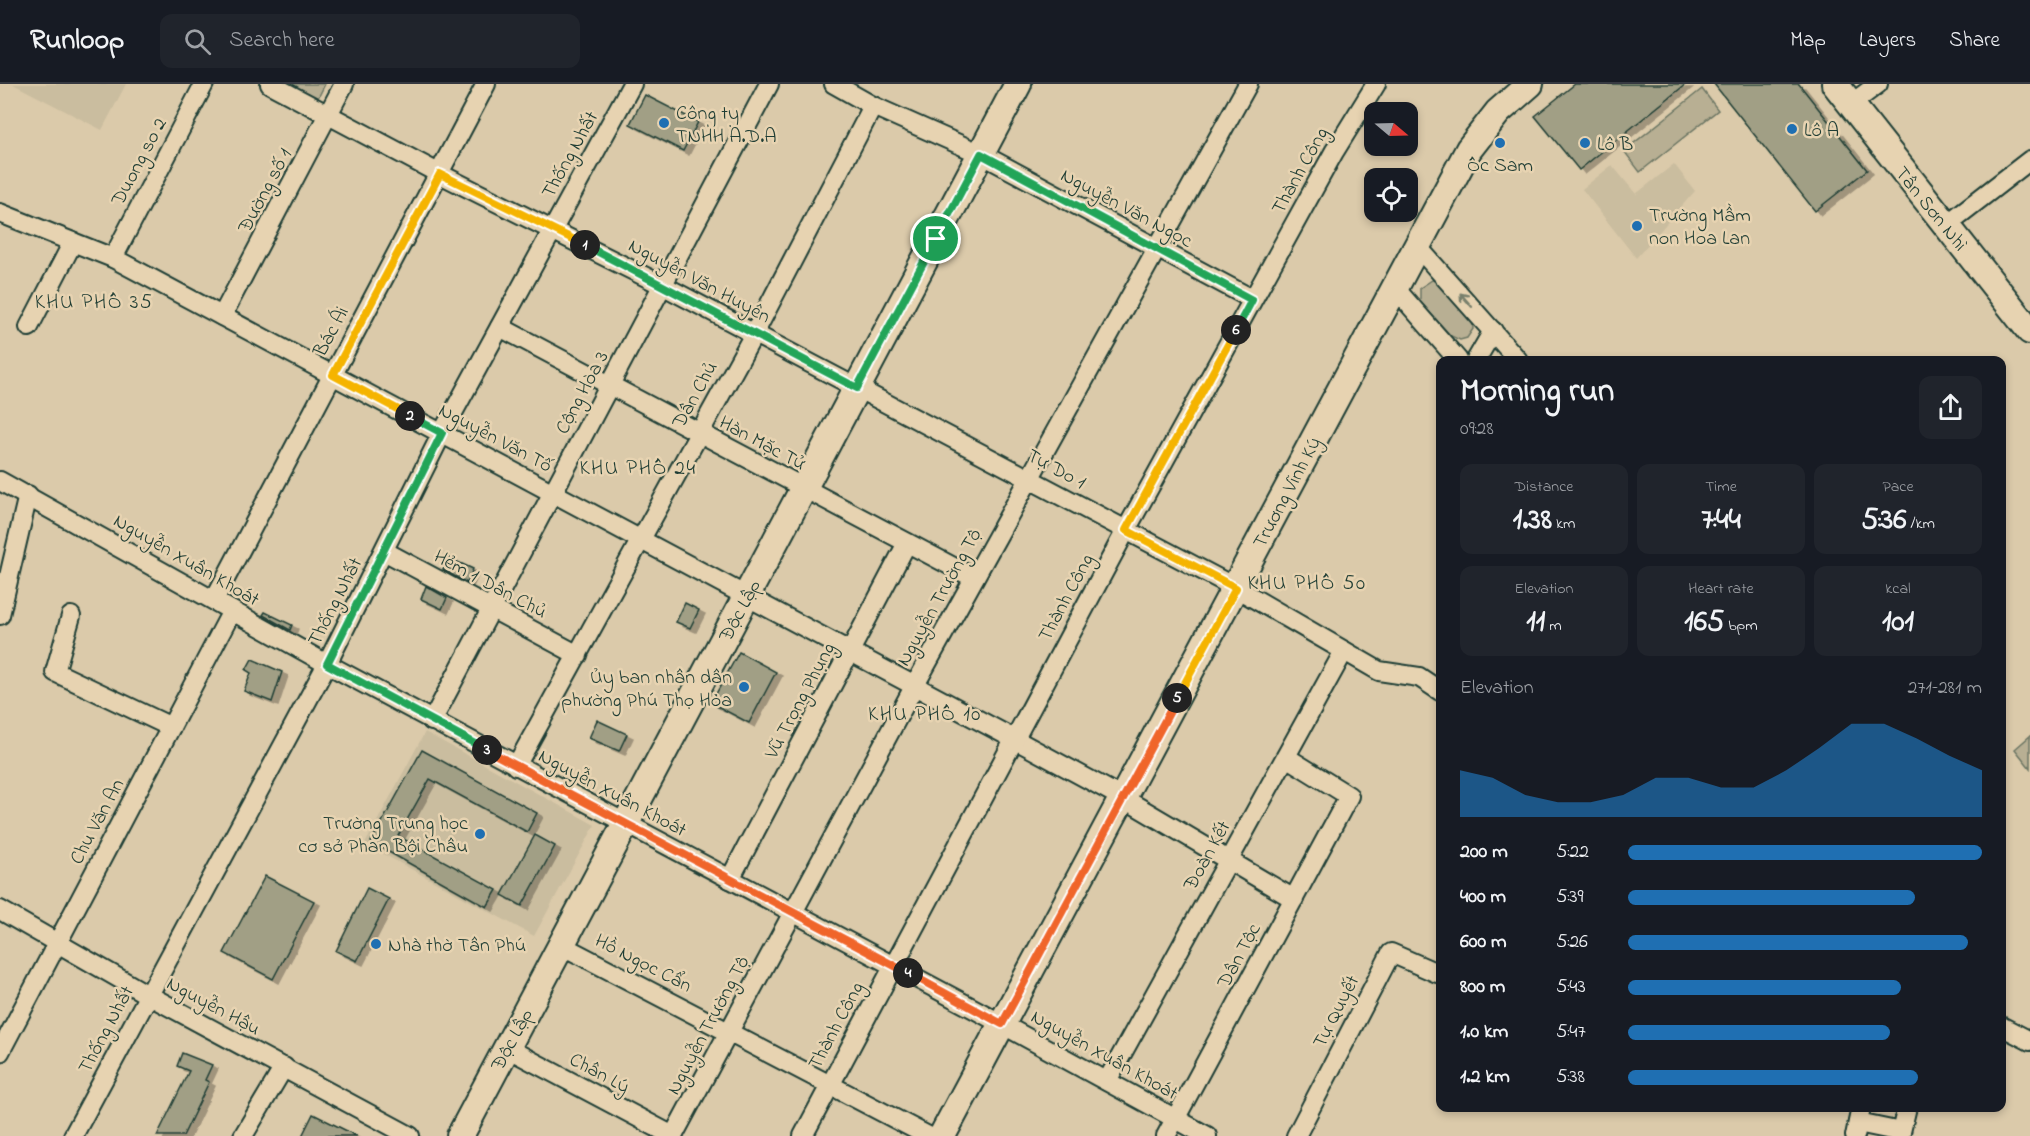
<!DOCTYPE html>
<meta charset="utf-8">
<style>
body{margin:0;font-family:"Indie Flower",sans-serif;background:#20242c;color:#f1f3f6;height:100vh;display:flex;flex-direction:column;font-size:22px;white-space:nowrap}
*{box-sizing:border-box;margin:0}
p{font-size:20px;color:#9ea1a6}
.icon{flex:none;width:33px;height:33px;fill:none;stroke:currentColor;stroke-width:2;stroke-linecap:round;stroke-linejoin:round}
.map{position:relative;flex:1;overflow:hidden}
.details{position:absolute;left:1436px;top:272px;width:570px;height:756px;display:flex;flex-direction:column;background:#171b24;border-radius:12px;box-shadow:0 3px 9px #0003}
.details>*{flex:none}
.needle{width:39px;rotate:109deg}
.tools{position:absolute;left:1364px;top:18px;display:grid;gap:12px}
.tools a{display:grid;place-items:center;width:54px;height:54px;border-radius:12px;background:#171b24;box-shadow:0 3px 9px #0003;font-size:30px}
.pin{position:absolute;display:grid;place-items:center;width:51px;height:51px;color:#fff;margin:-26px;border:3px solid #fff;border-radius:50%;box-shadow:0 2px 6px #0007}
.km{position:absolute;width:30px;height:30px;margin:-15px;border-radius:50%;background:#222;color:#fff;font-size:16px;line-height:30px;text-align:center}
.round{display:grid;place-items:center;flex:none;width:63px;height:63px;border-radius:12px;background:#20242c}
.summary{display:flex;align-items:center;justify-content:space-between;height:102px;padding:0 24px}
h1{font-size:33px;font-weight:700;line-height:45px}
.figures{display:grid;grid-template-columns:repeat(3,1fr);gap:9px;height:102px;padding:6px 24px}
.figures div{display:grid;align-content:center;border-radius:12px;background:#20242c;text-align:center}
.figures b{font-size:30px;font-weight:700}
.figures small{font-size:16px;font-weight:400}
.figures p{font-size:16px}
.chart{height:168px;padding:12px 24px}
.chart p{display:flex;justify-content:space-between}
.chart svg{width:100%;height:108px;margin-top:6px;fill:#1f6fb2;opacity:.7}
ul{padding:0 24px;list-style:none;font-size:20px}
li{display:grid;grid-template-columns:96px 72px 1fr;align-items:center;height:45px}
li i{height:15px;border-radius:8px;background:#1f6fb2}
header{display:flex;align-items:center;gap:36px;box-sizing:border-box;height:84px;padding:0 30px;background:#171b24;border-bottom:2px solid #363941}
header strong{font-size:28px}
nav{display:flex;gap:33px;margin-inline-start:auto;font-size:21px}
.search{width:420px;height:54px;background:#20242c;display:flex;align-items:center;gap:15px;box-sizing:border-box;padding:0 21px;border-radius:12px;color:#9ea1a6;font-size:22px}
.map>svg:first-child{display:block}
.built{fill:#cabd9f}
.green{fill:#b8af93;stroke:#6c7664;stroke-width:1.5}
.building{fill:#a19f85;stroke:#1f3d34;stroke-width:1.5;filter:url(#shadow)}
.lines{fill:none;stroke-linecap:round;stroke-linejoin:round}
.street-casing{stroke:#1f3d34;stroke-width:22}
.secondary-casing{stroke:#1f3d34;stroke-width:30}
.street{stroke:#e7d3b1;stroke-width:18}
.secondary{stroke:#e7d3b1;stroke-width:26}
.oneway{stroke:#79806c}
.split-1-casing{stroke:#fff;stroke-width:12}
.split-2-casing{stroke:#fff;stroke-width:12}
.split-3-casing{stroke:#fff;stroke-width:12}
.split-4-casing{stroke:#fff;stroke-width:12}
.split-5-casing{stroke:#fff;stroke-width:12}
.split-6-casing{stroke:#fff;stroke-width:12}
.split-7-casing{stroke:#fff;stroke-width:12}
.split-1{stroke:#22a559;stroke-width:8}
.split-2{stroke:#f5b400;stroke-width:8}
.split-3{stroke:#22a559;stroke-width:8}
.split-4{stroke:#f0652b;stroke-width:8}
.split-5{stroke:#f0652b;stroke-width:8}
.split-6{stroke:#f5b400;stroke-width:8}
.split-7{stroke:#22a559;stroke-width:8}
.poi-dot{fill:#1f6fb2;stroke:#e7d3b1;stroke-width:2}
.labels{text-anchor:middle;stroke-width:5;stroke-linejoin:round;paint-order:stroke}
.poi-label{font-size:20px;fill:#1f3d34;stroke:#e7d3b1;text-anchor:start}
.street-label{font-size:20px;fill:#1f3d34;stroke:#e7d3b1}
.neighbourhood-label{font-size:21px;letter-spacing:1.5px;fill:#1f3d34;stroke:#e7d3b1}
</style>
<header>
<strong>Runloop</strong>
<div class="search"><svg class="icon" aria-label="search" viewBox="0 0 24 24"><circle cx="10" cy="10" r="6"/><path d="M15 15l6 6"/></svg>Search here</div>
<nav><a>Map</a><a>Layers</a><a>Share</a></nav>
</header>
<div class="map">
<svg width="2030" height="1052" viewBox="0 0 2030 1052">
<defs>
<filter id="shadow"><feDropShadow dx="6" dy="4" stdDeviation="0" flood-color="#0004"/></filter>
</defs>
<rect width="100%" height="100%" fill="#dbcaaa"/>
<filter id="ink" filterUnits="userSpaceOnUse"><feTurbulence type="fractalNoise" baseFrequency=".0167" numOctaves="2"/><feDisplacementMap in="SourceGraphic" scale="12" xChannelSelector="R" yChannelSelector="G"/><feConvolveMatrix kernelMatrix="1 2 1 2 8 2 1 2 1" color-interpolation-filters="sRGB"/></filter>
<g filter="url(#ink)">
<!-- built -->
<g class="built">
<path d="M13,0H126L102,46Z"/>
<path d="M1674,80L1695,107L1636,174L1582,105L1612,81L1636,110Z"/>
<path d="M425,648L595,741L534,852L365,760Z"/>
</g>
<!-- green -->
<g class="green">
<path d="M288,0H325L317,16Z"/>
<path d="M1702,5L1718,26L1640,88L1624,67Z"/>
<path d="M1432,196L1437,197L1472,234L1473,245L1467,254L1460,256L1451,252L1420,218V204Z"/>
<path d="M2030,652V684L2015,665Z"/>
</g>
<!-- building -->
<g class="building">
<path d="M1575,0H1686L1579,86L1535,32Z"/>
<path d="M1714,0H1799L1867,86L1815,127Z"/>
<path d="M645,11L698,38L683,67L630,40Z"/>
<path d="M449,474L473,485L467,499L443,486Z"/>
<path d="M426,502L447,514L442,525L421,515Z"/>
<path d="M685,519L699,526L690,544L676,538Z"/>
<path d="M265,528L292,541L290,546L263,531Z"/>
<path d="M739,568L776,588L749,639L711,619Z"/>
<path d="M252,575L282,588L272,618L244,607L251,589L246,586Z"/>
<path d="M597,636L627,650L619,667L589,654Z"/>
<path d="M422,666L537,729L527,748L430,695L398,752L497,806L487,823L371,758Z"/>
<path d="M535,751L555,762L522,822L502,811Z"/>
<path d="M265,792L314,817L273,895L224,869Z"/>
<path d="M367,804L389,815L357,877L336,867Z"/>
<path d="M182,969L212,981L205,996L209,998L183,1052H157L189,987L177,982Z"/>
<path d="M313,1030L357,1052H302Z"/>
</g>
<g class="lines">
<!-- street casing -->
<g class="street-casing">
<g id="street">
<path d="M270,0L440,90L662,201L1126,446L1236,504L1379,587L1419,593L1440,607"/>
<path d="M834,0L873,22L981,70L1252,215"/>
<path d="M1851,20L1878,0"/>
<path d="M0,129L113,174L1014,655L1123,714L1294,815"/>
<path d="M1946,141L2030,76"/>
<path d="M1416,161L1518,276"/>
<path d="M113,174L204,0"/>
<path d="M1394,203L1458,276"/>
<path d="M222,232L344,0"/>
<path d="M29,243L73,158"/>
<path d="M500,243L974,494"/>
<path d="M1476,276L1493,247"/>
<path d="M0,397L327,580L978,927L1207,1052"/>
<path d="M384,467L578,571"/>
<path d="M214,516L486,0"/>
<path d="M0,531L28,411"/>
<path d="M71,532L55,588L171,643"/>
<path d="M432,637L769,0"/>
<path d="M516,682L754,250L873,22"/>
<path d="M730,795L907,459"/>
<path d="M0,826L148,911L410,1052"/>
<path d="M561,861L928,1052"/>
<path d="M2001,942L2030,957"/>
<path d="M507,964L673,1052L915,601L1248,0"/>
<path d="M0,968L232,527"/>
<path d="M1107,997L1344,567"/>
<path d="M1858,1039L1901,1048"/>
<path d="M73,1052L327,580L442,349L632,0"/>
<path d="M243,1052L284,983"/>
<path d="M803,1052L1126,446L1334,68L1376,0"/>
<path d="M1166,1052L1349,712L1286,673"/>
<path d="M1296,1052L1391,869L1437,889"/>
<path d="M1855,1052L1861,1023"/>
<path d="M1900,1052L1907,1023"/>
</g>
</g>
<!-- secondary casing -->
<g class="secondary-casing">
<g id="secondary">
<path d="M1835,0L2030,247"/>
<path d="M460,1052L1018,0"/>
<path d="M942,1052L1469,65L1498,28L1530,0"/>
</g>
</g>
<!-- street -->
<use href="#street" class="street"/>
<!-- secondary -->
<use href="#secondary" class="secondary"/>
</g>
<!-- one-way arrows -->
<defs><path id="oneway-shaft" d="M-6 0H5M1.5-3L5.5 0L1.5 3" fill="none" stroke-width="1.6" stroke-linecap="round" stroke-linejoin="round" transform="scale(1.5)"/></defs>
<use class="oneway" href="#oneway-shaft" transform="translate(1466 216) rotate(-131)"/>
</g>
<g class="lines" filter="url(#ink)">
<!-- split-1 casing -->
<g class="split-1-casing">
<path id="split-1" d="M585,161L857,304L936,155"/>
</g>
<!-- split-2 casing -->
<g class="split-2-casing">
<path id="split-2" d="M410,332L333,291L440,90L585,161"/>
</g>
<!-- split-3 casing -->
<g class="split-3-casing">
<path id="split-3" d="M410,332L442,349L327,580L487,666"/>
</g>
<!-- split-4 casing -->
<g class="split-4-casing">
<path id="split-4" d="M487,666L908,889"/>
</g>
<!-- split-5 casing -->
<g class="split-5-casing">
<path id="split-5" d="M908,889L1002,940L1177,614"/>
</g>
<!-- split-6 casing -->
<g class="split-6-casing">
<path id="split-6" d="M1177,614L1236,504L1126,446L1236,246"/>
</g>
<!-- split-7 casing -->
<g class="split-7-casing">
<path id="split-7" d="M936,155L981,70L1252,216L1236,246"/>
</g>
<!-- split-1 -->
<use href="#split-1" class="split-1"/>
<!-- split-2 -->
<use href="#split-2" class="split-2"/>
<!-- split-3 -->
<use href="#split-3" class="split-3"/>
<!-- split-4 -->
<use href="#split-4" class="split-4"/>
<!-- split-5 -->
<use href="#split-5" class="split-5"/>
<!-- split-6 -->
<use href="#split-6" class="split-6"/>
<!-- split-7 -->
<use href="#split-7" class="split-7"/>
</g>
<!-- markers -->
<g class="poi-dot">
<circle cx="664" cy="39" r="6"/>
<circle cx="1792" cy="45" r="6"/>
<circle cx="1500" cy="59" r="6"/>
<circle cx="1585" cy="59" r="6"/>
<circle cx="1637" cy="142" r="6"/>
<circle cx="744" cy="603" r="6"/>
<circle cx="480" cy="750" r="6"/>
<circle cx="376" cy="860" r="6"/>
</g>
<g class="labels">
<!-- poi labels -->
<g class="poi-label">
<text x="676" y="35">Công ty<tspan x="676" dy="23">TNHH A.D.A</tspan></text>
<text x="1804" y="52">Lô A</text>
<text x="1597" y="66">Lô B</text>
<text x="1500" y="87" text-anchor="middle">Ốc Sam</text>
<text x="1649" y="137">Trường Mầm<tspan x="1649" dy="23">non Hoa Lan</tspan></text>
<text x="732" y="599" text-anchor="end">Ủy ban nhân dân<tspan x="732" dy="23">phường Phú Thọ Hòa</tspan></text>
<text x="468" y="745" text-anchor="end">Trường Trung học<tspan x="468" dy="23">cơ sở Phan Bội Châu</tspan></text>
<text x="388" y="867">Nhà thờ Tân Phú</text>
</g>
<!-- street labels -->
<g class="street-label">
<text transform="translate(569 70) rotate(-61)" y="7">Thống Nhất</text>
<text transform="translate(138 77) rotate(-62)" y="7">Duong so 2</text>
<text transform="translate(1299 86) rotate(-61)" y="7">Thành Công</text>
<text transform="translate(264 106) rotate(-62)" y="7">Đường số 1</text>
<text transform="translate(1127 123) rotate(28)" y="7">Nguyễn Văn Ngọc</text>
<text transform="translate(1932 124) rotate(51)" y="7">Tân Sơn Nhì</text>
<text transform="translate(700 196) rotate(28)" y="7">Nguyễn Văn Huyên</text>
<text transform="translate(330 247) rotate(-62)" y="7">Bác Ái</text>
<text transform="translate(581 308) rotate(-62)" y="7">Cộng Hòa 3</text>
<text transform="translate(694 310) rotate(-61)" y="7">Dân Chủ</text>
<text transform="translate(496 353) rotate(28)" y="7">Nguyễn Văn Tố</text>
<text transform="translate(763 358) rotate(28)" y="7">Hàn Mặc Tử</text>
<text transform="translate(1057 384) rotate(28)" y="7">Tự Do 1</text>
<text transform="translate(1286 408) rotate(-62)" y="7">Trương Vĩnh Ký</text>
<text transform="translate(187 475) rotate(30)" y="7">Nguyễn Xuân Khoát</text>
<text transform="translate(491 499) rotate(28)" y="7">Hẻm 1 Dân Chủ</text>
<text transform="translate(938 513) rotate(-61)" y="7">Nguyễn Trường Tộ</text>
<text transform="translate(1065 513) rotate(-62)" y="7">Thành Công</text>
<text transform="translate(334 517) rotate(-63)" y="7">Thống Nhất</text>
<text transform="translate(739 526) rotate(-62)" y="7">Độc Lập</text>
<text transform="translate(799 616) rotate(-62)" y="7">Vũ Trọng Phụng</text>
<text transform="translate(613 708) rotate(28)" y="7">Nguyễn Xuân Khoát</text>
<text transform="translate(96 737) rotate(-62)" y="7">Chu Văn An</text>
<text transform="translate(1206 771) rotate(-61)" y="7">Đoàn Kết</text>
<text transform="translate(1238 871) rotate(-62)" y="7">Dân Tộc</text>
<text transform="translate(644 878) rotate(27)" y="7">Hồ Ngọc Cẩn</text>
<text transform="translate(214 921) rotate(28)" y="7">Nguyễn Hậu</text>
<text transform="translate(1335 927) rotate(-63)" y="7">Tự Quyết</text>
<text transform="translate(707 941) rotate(-62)" y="7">Nguyễn Trường Tộ</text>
<text transform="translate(835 941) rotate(-62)" y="7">Thành Công</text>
<text transform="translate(105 945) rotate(-62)" y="7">Thống Nhất</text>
<text transform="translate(511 955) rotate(-62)" y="7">Độc Lập</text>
<text transform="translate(1105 970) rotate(29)" y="7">Nguyễn Xuân Khoát</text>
<text transform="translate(600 988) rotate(28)" y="7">Chân Lý</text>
</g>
<!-- neighbourhood labels -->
<g class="neighbourhood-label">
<text x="94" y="224">KHU PHỐ 35</text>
<text x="638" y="390">KHU PHỐ 24</text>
<text x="1307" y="505">KHU PHỐ 50</text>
<text x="925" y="636">KHU PHỐ 10</text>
</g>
</g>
</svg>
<div class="tools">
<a><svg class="needle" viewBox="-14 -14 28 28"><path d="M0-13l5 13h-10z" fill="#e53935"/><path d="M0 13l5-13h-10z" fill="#9ea1a6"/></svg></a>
<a><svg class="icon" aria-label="locate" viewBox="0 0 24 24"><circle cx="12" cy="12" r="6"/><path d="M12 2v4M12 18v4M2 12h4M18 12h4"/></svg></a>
</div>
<div class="pin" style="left:936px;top:155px;background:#1e9e55"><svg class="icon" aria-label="arrive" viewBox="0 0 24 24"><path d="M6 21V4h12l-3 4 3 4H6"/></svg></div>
<b class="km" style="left:585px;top:161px">1</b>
<b class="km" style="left:410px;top:332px">2</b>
<b class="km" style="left:487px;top:666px">3</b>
<b class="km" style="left:908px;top:889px">4</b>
<b class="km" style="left:1177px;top:614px">5</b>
<b class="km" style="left:1236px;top:246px">6</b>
<section class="details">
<div class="summary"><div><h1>Morning run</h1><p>09:28</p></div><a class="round"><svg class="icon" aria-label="share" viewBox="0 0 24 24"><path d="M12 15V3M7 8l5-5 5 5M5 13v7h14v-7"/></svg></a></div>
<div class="figures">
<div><p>Distance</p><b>1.38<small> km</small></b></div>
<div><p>Time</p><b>7:44</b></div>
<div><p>Pace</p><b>5:36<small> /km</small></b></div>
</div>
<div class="figures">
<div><p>Elevation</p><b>11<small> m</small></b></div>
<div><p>Heart rate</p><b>165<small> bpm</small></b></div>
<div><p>kcal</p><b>101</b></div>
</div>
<div class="chart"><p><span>Elevation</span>271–281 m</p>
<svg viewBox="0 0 160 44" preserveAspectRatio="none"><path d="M0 44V25L10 28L20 35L30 38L40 38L50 35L60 28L70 28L80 32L90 32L100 25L110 16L120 6L130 6L140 12L150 19L160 25V44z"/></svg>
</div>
<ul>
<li><b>200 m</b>5:22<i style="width:100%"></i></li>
<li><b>400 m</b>5:39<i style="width:81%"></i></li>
<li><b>600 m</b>5:26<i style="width:96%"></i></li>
<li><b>800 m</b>5:43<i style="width:77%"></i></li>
<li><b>1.0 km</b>5:47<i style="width:74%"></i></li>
<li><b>1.2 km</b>5:38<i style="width:82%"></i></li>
</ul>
</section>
</div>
